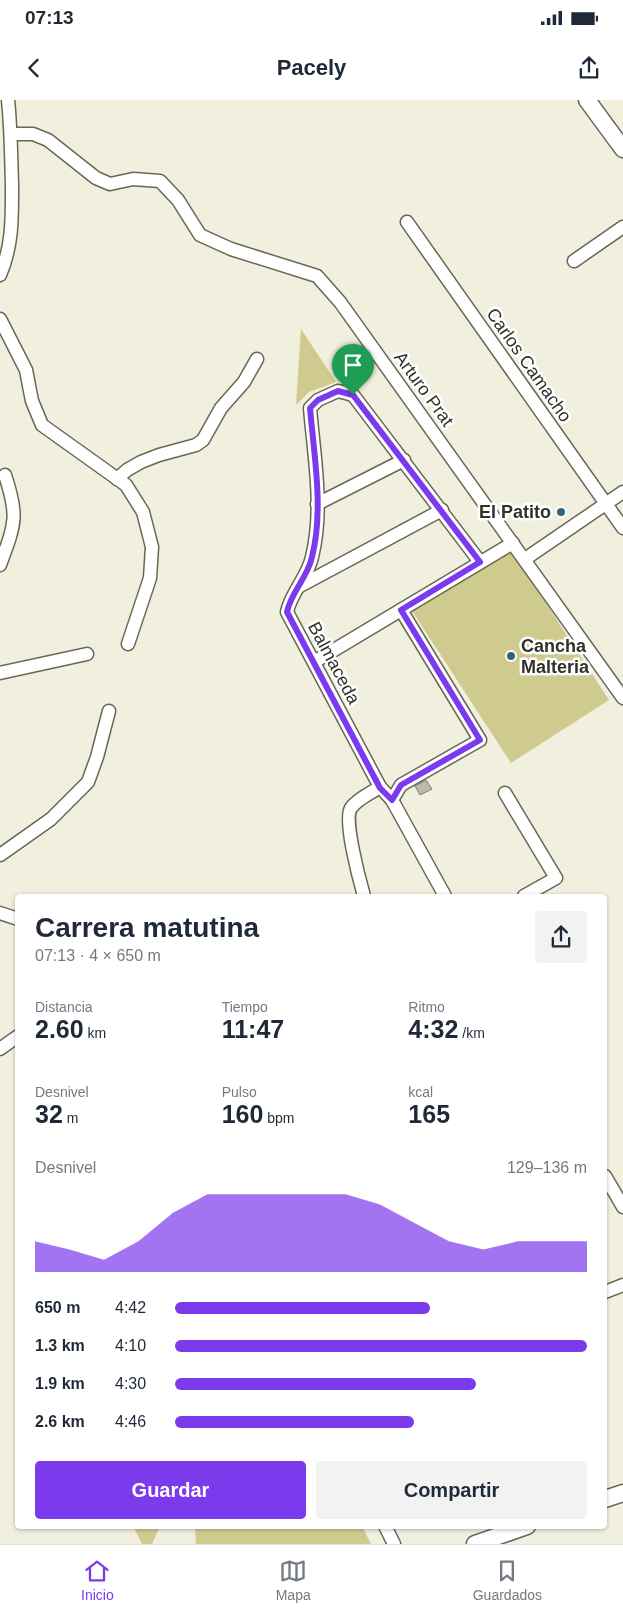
<!DOCTYPE html>
<html lang="es">
<meta charset="utf-8">
<style>
body{margin:0;font-family:Arial,sans-serif;background:#f2f2f3;color:#1f2937;height:100vh;display:flex;flex-direction:column;font-size:19px;white-space:nowrap}
*{box-sizing:border-box;margin:0}
p{font-size:16px;color:#747a83}
.icon{flex:none;width:28px;height:28px;fill:none;stroke:currentColor;stroke-width:2;stroke-linecap:round;stroke-linejoin:round}
.map{position:relative;flex:1;overflow:hidden}
.drawer{position:absolute;left:15px;top:794px;width:592px;height:635px;display:flex;flex-direction:column;background:#fff;border-radius:5px;box-shadow:0 1px 4px #0004}
.drawer>*{flex:none}
.pin{position:absolute;display:grid;place-items:center;width:42px;height:42px;color:#fff;margin:-51px -21px;border-radius:50% 50% 50% 0;rotate:-45deg;box-shadow:0 0 5px #0007}
.pin .icon{rotate:45deg}
.round{display:grid;place-items:center;flex:none;width:52px;height:52px;border-radius:5px;background:#f2f2f3}
.headline{display:flex;align-items:center;justify-content:space-between;height:85px;padding:0 20px}
h1{font-size:28px;font-weight:800;line-height:38px}
.figures{display:grid;grid-template-columns:repeat(3,1fr);gap:8px;height:85px;padding:5px 20px}
.figures div{display:grid;align-content:center}
.figures b{font-size:25px;font-weight:800}
.figures small{font-size:14px;font-weight:400}
.figures p{font-size:14px}
.chart{height:140px;padding:10px 20px}
.chart p{display:flex;justify-content:space-between}
.chart svg{width:100%;height:90px;margin-top:5px;fill:#7c3aed;opacity:.7}
.cta{display:flex;gap:10px;margin-top:auto;padding:10px 20px}
.cta a{flex:1;height:58px;border-radius:5px;background:#7c3aed;color:#fff;font-size:20px;font-weight:800;line-height:58px;text-align:center}
.cta a+a{background:#f2f2f3;color:#1f2937}
ul{padding:0 20px;list-style:none;font-size:16px}
li{display:grid;grid-template-columns:80px 60px 1fr;align-items:center;height:38px}
li i{height:12px;border-radius:6px;background:#7c3aed}
.status{display:flex;justify-content:space-between;align-items:center;height:35px;padding:0 25px;background:#fff;direction:ltr}
.status svg{height:14px;fill:currentColor}
header{display:flex;justify-content:space-between;align-items:center;height:65px;padding:0 20px;background:#fff;font-size:22px;font-weight:800}
.tabs{display:flex;justify-content:space-around;align-items:center;height:70px;border-top:1px solid #e0e1e3;background:#fff;font-size:14px;color:#747a83}
.tabs a{display:grid;justify-items:center;gap:2px}
.tabs .active{color:#7c3aed}
.map>svg:first-child{display:block}
.green{fill:#cfcb8f}
.building{fill:#babaa8;stroke:#807f6f}
.lines{fill:none;stroke-linecap:round;stroke-linejoin:round}
.minor-casing{stroke:#686757;stroke-width:15}
.tertiary-casing{stroke:#686757;stroke-width:19}
.minor{stroke:#fff;stroke-width:12}
.tertiary{stroke:#fff;stroke-width:16}
.route-casing{stroke:#fff;stroke-width:10}
.route{stroke:#7c3aed;stroke-width:6}
.poi-dot{fill:#326381;stroke:#fff;stroke-width:2}
.labels{text-anchor:middle;stroke-width:5;stroke-linejoin:round;paint-order:stroke}
.street-label{font-size:18px;fill:#31312a;stroke:#fff}
.poi-label{font-size:18px;font-weight:bold;fill:#31312a;stroke:#fff;text-anchor:end}
</style>
<div class="status"><b>07:13</b><svg viewBox="0 0 49 12"><path d="M0 12V9h3v3zM5 12V6h3v6zM10 12V3h3v9zM15 12V0h3v12zM26 1h20v11H26zM47 4h2v5h-2z"/></svg></div>
<header><svg class="icon" aria-label="back" viewBox="0 0 24 24"><path d="M15 5l-7 7 7 7"/></svg>Pacely<svg class="icon" aria-label="share" viewBox="0 0 24 24"><path d="M12 15V3M7 8l5-5 5 5M5 13v7h14v-7"/></svg></header>
<div class="map">
<svg width="623" height="1444" viewBox="0 0 623 1444">
<rect width="100%" height="100%" fill="#f1f0de"/>
<!-- green -->
<g class="green">
<path d="M301,229L336,282L309,292L296,305Z"/>
<path d="M510,448L609,600L511,663L412,511Z"/>
<path d="M133,1426H160L152,1444H142Z"/>
<path d="M195,1426H362L371,1444H196Z"/>
</g>
<!-- building -->
<path class="building" d="M426,680L432,689L420,695L415,686Z"/>
<g class="lines">
<!-- minor casing -->
<g class="minor-casing">
<g id="minor">
<path d="M11,34H33L48,40L96,78L110,84L133,79L160,81L178,100L200,135L231,149L317,176L340,202L623,598"/>
<path d="M407,122L623,428"/>
<path d="M574,161L623,127"/>
<path d="M0,175C13,145 12,116 12,84C11,56 11,28 8,0"/>
<path d="M0,219L26,270L32,301L42,325L126,385L143,412L152,447L150,478L128,544"/>
<path d="M117,379L127,370L141,362L159,355L196,345L203,340L221,308L244,282L257,259"/>
<path d="M317,404L404,360"/>
<path d="M525,459L623,392"/>
<path d="M0,465C15,424 19,417 5,375"/>
<path d="M300,486L442,410"/>
<path d="M314,562L513,443"/>
<path d="M0,573L87,554"/>
<path d="M505,693L556,778L524,796"/>
<path d="M392,700L401,685L480,640L401,510"/>
<path d="M0,755L51,719L88,682L97,657L109,611"/>
<path d="M364,796C360,782 343,719 351,708C357,699 371,693 380,687"/>
<path d="M445,796L392,700L380,687L287,512C291,492 308,477 312,457C324,409 314,356 310,308L318,300L338,291L353,295L480,462"/>
<path d="M0,813L18,819"/>
<path d="M0,949L18,936"/>
<path d="M605,1076L623,1107"/>
<path d="M605,1192L623,1185"/>
<path d="M385,1426L394,1444"/>
</g>
</g>
<!-- tertiary casing -->
<g class="tertiary-casing">
<g id="tertiary">
<path d="M587,0L623,49"/>
<path d="M605,1399L623,1393"/>
<path d="M475,1444L527,1426"/>
</g>
</g>
<!-- minor -->
<use href="#minor" class="minor"/>
<!-- tertiary -->
<use href="#tertiary" class="tertiary"/>
</g>
<g class="lines">
<!-- route casing -->
<g class="route-casing">
<path id="route" d="M338,291L353,295L480,462L401,510L480,640L401,685L392,700L380,688L287,512C291,492 308,477 312,457C324,409 314,356 310,308L318,300Z"/>
</g>
<!-- route -->
<use href="#route" class="route"/>
</g>
<!-- markers -->
<g class="poi-dot">
<circle cx="561" cy="412" r="5"/>
<circle cx="511" cy="556" r="5"/>
</g>
<g class="labels">
<!-- street labels -->
<g class="street-label">
<text transform="translate(529 265) rotate(55)" y="6">Carlos Camacho</text>
<text transform="translate(424 289) rotate(54)" y="6">Arturo Prat</text>
<text transform="translate(334 563) rotate(62)" y="6">Balmaceda</text>
</g>
<!-- poi labels -->
<g class="poi-label">
<text x="551" y="418">El Patito</text>
<text x="521" y="552" text-anchor="start">Cancha<tspan x="521" dy="21">Malteria</tspan></text>
</g>
</g>
</svg>
<div class="pin" style="left:353px;top:295px;background:#1e9e55"><svg class="icon" aria-label="arrive" viewBox="0 0 24 24"><path d="M6 21V4h12l-3 4 3 4H6"/></svg></div>
<section class="drawer">
<div class="headline"><div><h1>Carrera matutina</h1><p>07:13 · 4 × 650 m</p></div><a class="round"><svg class="icon" aria-label="share" viewBox="0 0 24 24"><path d="M12 15V3M7 8l5-5 5 5M5 13v7h14v-7"/></svg></a></div>
<div class="figures">
<div><p>Distancia</p><b>2.60<small> km</small></b></div>
<div><p>Tiempo</p><b>11:47</b></div>
<div><p>Ritmo</p><b>4:32<small> /km</small></b></div>
</div>
<div class="figures">
<div><p>Desnivel</p><b>32<small> m</small></b></div>
<div><p>Pulso</p><b>160<small> bpm</small></b></div>
<div><p>kcal</p><b>165</b></div>
</div>
<div class="chart"><p><span>Desnivel</span>129–136 m</p>
<svg viewBox="0 0 160 44" preserveAspectRatio="none"><path d="M0 44V29L10 33L20 38L30 29L40 15L50 6L60 6L70 6L80 6L90 6L100 11L110 20L120 29L130 33L140 29L150 29L160 29V44z"/></svg>
</div>
<ul>
<li><b>650 m</b>4:42<i style="width:62%"></i></li>
<li><b>1.3 km</b>4:10<i style="width:100%"></i></li>
<li><b>1.9 km</b>4:30<i style="width:73%"></i></li>
<li><b>2.6 km</b>4:46<i style="width:58%"></i></li>
</ul>
<div class="cta"><a>Guardar</a><a>Compartir</a></div>
</section>
</div>
<nav class="tabs">
<a class="active"><svg class="icon" aria-label="home" viewBox="0 0 24 24"><path d="M3 11l9-7 9 7M6 9v11h12V9"/></svg>Inicio</a>
<a><svg class="icon" aria-label="map" viewBox="0 0 24 24"><path d="M3 6l6-2 6 2 6-2v14l-6 2-6-2-6 2zM9 4v14M15 6v14"/></svg>Mapa</a>
<a><svg class="icon" aria-label="saved" viewBox="0 0 24 24"><path d="M7 4h10v16l-5-4-5 4z"/></svg>Guardados</a>
</nav>
